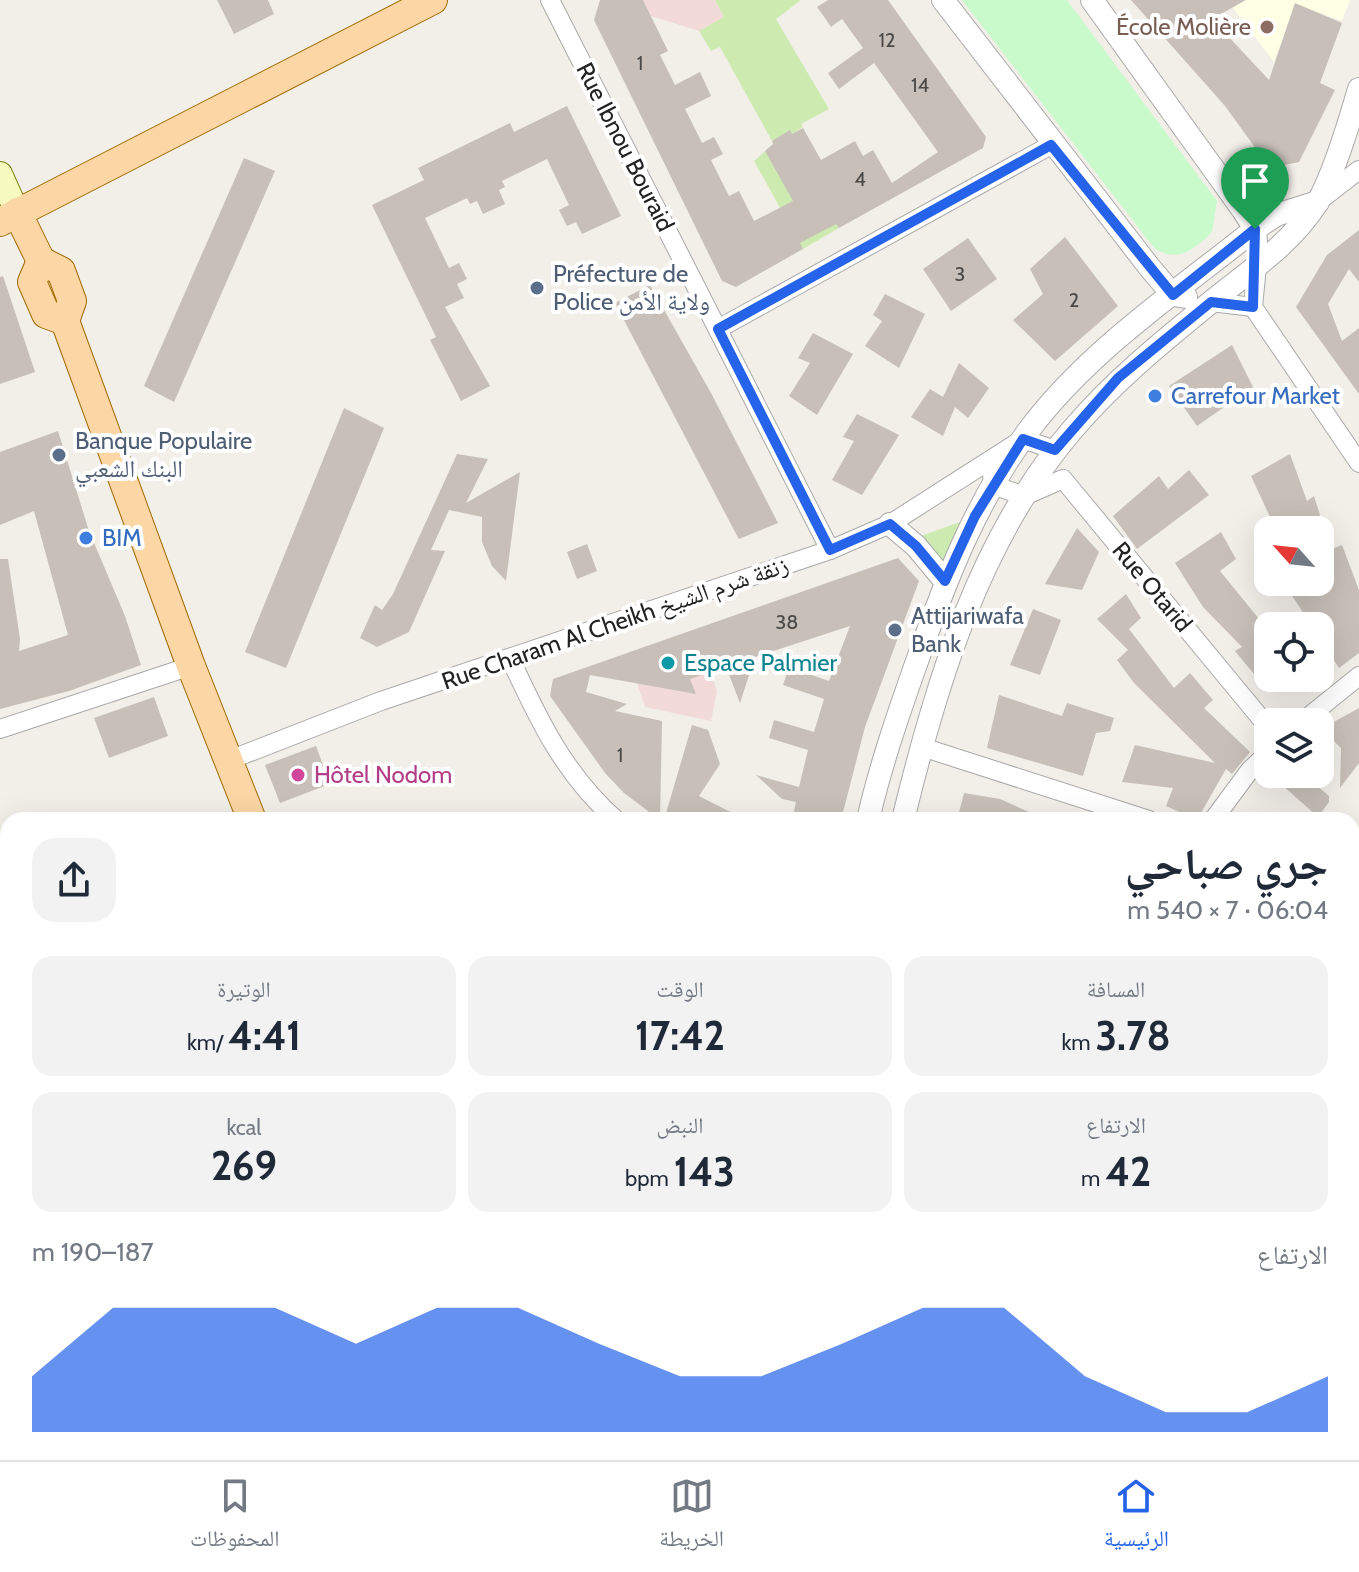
<!DOCTYPE html>
<html lang="ar">
<meta charset="utf-8">
<style>
body{margin:0;font-family:Cabin,"Noto Naskh Arabic",sans-serif;background:#f2f2f3;color:#1f2937;direction:rtl;height:100vh;display:flex;flex-direction:column;font-size:30px;white-space:nowrap}
*{box-sizing:border-box;margin:0}
p{font-size:26px;color:#747a83}
.icon{flex:none;width:44px;height:44px;fill:none;stroke:currentColor;stroke-width:2;stroke-linecap:round;stroke-linejoin:round}
.map{position:relative;flex:1;overflow:hidden;direction:ltr}
.drawer{position:absolute;left:0px;top:812px;width:1360px;height:648px;display:flex;flex-direction:column;background:#fff;border-radius:24px 24px 0 0;box-shadow:0 8px 32px #0002;direction:rtl}
.drawer>*{flex:none}
.needle{width:52px;rotate:297deg}
.buttons{position:absolute;left:1254px;top:516px;display:grid;gap:16px}
.buttons a{display:grid;place-items:center;width:80px;height:80px;border-radius:16px;background:#fff;box-shadow:0 8px 32px #0002;font-size:40px}
.pin{position:absolute;display:grid;place-items:center;width:68px;height:68px;color:#fff;margin:-82px -34px;border-radius:50% 50% 50% 0;rotate:-45deg;box-shadow:0 0 8px #0007}
.pin .icon{rotate:45deg}
.round{display:grid;place-items:center;flex:none;width:84px;height:84px;border-radius:24px;background:#f2f2f3}
.summary{display:flex;align-items:center;justify-content:space-between;height:136px;padding:0 32px}
h1{font-size:44px;font-weight:800;line-height:60px}
.figures{display:grid;grid-template-columns:repeat(3,1fr);gap:12px;height:136px;padding:8px 32px}
.figures div{display:grid;align-content:center;border-radius:20px;background:#f2f2f3;text-align:center}
.figures b{font-size:40px;font-weight:800}
.figures small{font-size:22px;font-weight:400}
.figures p{font-size:22px}
.chart{height:224px;padding:16px 32px}
.chart p{display:flex;justify-content:space-between}
.chart svg{width:100%;height:144px;margin-top:8px;fill:#2563eb;opacity:.7}
.tab-bar{display:flex;justify-content:space-around;align-items:center;height:112px;border-top:2px solid #e0e1e3;background:#fff;font-size:22px;color:#747a83}
.tab-bar a{display:grid;justify-items:center;gap:4px}
.tab-bar .selected{color:#2563eb}
.map>svg:first-child{display:block}
.commercial{fill:#f2dad9}
.education{fill:#ffffe5}
.grass{fill:#cdebb0}
.park{fill:#c8facc}
.building{fill:#c7bfb8}
.lines{fill:none;stroke-linecap:round;stroke-linejoin:round}
.minor-casing{stroke:#a9a9a9;stroke-width:20}
.tertiary-casing{stroke:#a9a9a9;stroke-width:24}
.secondary-casing{stroke:#707d05;stroke-width:26}
.primary-casing{stroke:#a06b00;stroke-width:30}
.minor{stroke:#fff;stroke-width:18}
.tertiary{stroke:#fff;stroke-width:22}
.secondary{stroke:#f7fabf;stroke-width:24}
.primary{stroke:#fcd6a4;stroke-width:28}
.route-casing{stroke:#fff;stroke-width:16}
.route{stroke:#2563eb;stroke-width:10}
.education-dot{fill:#8d6e63;stroke:#fff;stroke-width:3}
.service-dot{fill:#5c6f8a;stroke:#fff;stroke-width:3}
.shop-dot{fill:#3f7fe0;stroke:#fff;stroke-width:3}
.culture-dot{fill:#0f9aa8;stroke:#fff;stroke-width:3}
.hotel-dot{fill:#d1479c;stroke:#fff;stroke-width:3}
.labels{text-anchor:middle;stroke-width:8;stroke-linejoin:round;paint-order:stroke}
.number-label{font-size:20px;fill:#4b4948}
.education-label{font-size:24px;fill:#785e54;stroke:#fff;text-anchor:end}
.street-label{font-size:24px;fill:#222;stroke:#fff}
.service-label{font-size:24px;fill:#4e5e75;stroke:#fff;text-anchor:start}
.shop-label{font-size:24px;fill:#366cbe;stroke:#fff;text-anchor:start}
.culture-label{font-size:24px;fill:#0d838f;stroke:#fff;text-anchor:start}
.hotel-label{font-size:24px;fill:#b23c85;stroke:#fff;text-anchor:start}
</style>
<div class="map">
<svg width="1359" height="1460" viewBox="0 0 1359 1460">
<rect width="100%" height="100%" fill="#f2efe9"/>
<!-- commercial -->
<g class="commercial">
<path d="M600,0H715L724,17L699,31Z"/>
<path d="M696,629L717,691L711,721L645,707L627,653Z"/>
</g>
<!-- education -->
<g class="education">
<path d="M1227,0H1350L1342,21L1295,4L1274,62Z"/>
<path d="M1352,1340L1359,1341V1424L1352,1426Z"/>
</g>
<!-- grass -->
<g class="grass">
<path d="M715,0H801L776,19L829,109L801,124L803,127L792,134L790,131L772,141L720,47L711,51L699,31L724,17Z"/>
<path d="M765,151L836,224L839,228L803,249L754,161Z"/>
<path d="M960,522L944,563L921,536Z"/>
</g>
<!-- park -->
<path class="park" d="M962,0H1067L1217,201L1212,232C1194,249 1179,263 1155,249Z"/>
<!-- building -->
<g class="building">
<path d="M217,0H268L274,14L234,34Z"/>
<path d="M600,0H643L668,51L660,55L675,85L700,72L711,96L685,109L702,143L714,137L723,154L711,160L729,196L739,191L754,221L793,201L765,151L773,144L772,141L790,130L792,134L803,128L821,160L855,141L863,156L873,150L892,183L938,152L874,63L839,89L828,73L863,48L842,19L831,27L827,21L817,7L828,0H888L986,137L983,148L839,228L836,224L800,243L803,249L736,287L722,281L594,20Z"/>
<path d="M1131,0H1246L1212,19L1269,80L1295,3L1342,23L1320,83L1335,90L1299,162L1270,168L1225,106Z"/>
<path d="M567,106L621,216L582,234L576,222L567,226L559,210L569,205L547,159L502,181L505,187L499,190L505,204L483,214L477,201L470,204L467,198L425,218L449,268L459,263L467,279L457,284L464,298L445,307L490,386L461,401L430,340L436,337L372,205L424,180L418,168L510,123L514,132Z"/>
<path d="M244,158L275,171L174,402L144,386Z"/>
<path d="M1359,230V282L1349,269L1328,304L1342,341L1359,328V394L1296,307L1327,255Z"/>
<path d="M1065,237L1118,306L1055,361L1013,320L1043,294L1030,269Z"/>
<path d="M968,238L997,279L951,311L923,269Z"/>
<path d="M3,276L35,372L0,384V277Z"/>
<path d="M650,285L711,393L778,523L739,539L735,532L615,303Z"/>
<path d="M885,294L925,314L899,368L865,346L882,321L873,315Z"/>
<path d="M813,333L853,354L817,415L789,396L810,363L798,358Z"/>
<path d="M1232,345L1253,387L1197,426L1169,386Z"/>
<path d="M959,363L989,388L968,418L955,407L943,436L911,417L930,389L943,397Z"/>
<path d="M344,408L384,428L286,668L245,652Z"/>
<path d="M857,414L899,435L862,495L832,480L854,441L843,437Z"/>
<path d="M58,431L89,531L125,616L141,665L69,691L0,709V559H8L20,639L19,651L68,635L34,511L0,525V452Z"/>
<path d="M457,454L488,459L466,503L520,472L506,581L492,566L482,542V517L449,510L431,550L445,551L409,632L377,647L360,638L375,605L382,610L393,594Z"/>
<path d="M1290,454L1307,501L1314,496L1320,515L1310,523L1311,530H1276L1251,476Z"/>
<path d="M1189,470L1209,495L1137,549L1113,516L1159,476L1168,489Z"/>
<path d="M1077,528L1099,552L1082,590L1045,584Z"/>
<path d="M1221,532L1236,559L1220,571L1268,630V691L1235,651L1242,647L1203,607L1175,563Z"/>
<path d="M587,544L597,571L577,579L567,552Z"/>
<path d="M1342,545L1359,590V653L1339,668L1320,639V626H1312L1283,582H1320V554Z"/>
<path d="M898,558L919,581L865,727L841,820H792L796,802L782,799L756,775L799,787L808,750L769,738L774,720L814,732L824,699L783,685L789,667L829,681L850,626L755,657L740,703L726,667L690,679L696,694L590,675L586,692L627,704L615,711L662,721L660,820L624,793L605,773L550,696L553,679Z"/>
<path d="M1126,594L1141,618L1129,629L1174,688L1190,673L1213,700L1204,708L1250,752L1232,774L1226,769L1197,820L1166,806L1173,788L1122,782L1135,745L1215,763L1134,683L1117,660L1128,650L1097,619Z"/>
<path d="M1033,609L1061,620L1040,675L1010,665Z"/>
<path d="M999,695L1062,716L1067,703L1114,718L1110,731L1096,733L1083,776L987,748Z"/>
<path d="M154,697L168,736L109,758L94,718Z"/>
<path d="M1359,708V763L1340,788L1341,748L1321,729Z"/>
<path d="M692,725L708,730L720,764L699,796L746,820H664Z"/>
<path d="M316,746L330,784L280,803L265,765Z"/>
<path d="M1289,774H1303L1329,796V802L1318,817L1281,784Z"/>
<path d="M964,793L1000,799L1047,820H957Z"/>
</g>
<g class="lines">
<!-- minor casing -->
<g class="minor-casing">
<g id="minor">
<path d="M550,0L830,550"/>
<path d="M1320,200L1359,170"/>
<path d="M1257,266L1253,307L1359,463"/>
<path d="M1211,302L1253,307"/>
<path d="M718,329L1051,145"/>
<path d="M992,473L993,485L1024,496L1063,479L1268,727"/>
<path d="M511,660C539,721 565,775 616,820"/>
<path d="M1302,722L1359,676"/>
<path d="M0,729L191,666"/>
<path d="M922,747L1149,820"/>
<path d="M227,761L381,701L830,550L890,524L1023,439L1055,450"/>
<path d="M1213,820L1250,770L1268,753"/>
<path d="M0,934L8,932"/>
<path d="M1352,1029L1359,1012"/>
<path d="M0,1100L8,1097"/>
<path d="M1352,1136L1359,1138"/>
<path d="M0,1262L8,1259"/>
<path d="M1352,1437L1359,1434"/>
<path d="M0,1442L8,1440"/>
<path d="M302,1460L325,1452"/>
<path d="M638,1460L656,1452"/>
<path d="M1203,1460L1205,1452"/>
</g>
</g>
<!-- tertiary casing -->
<g class="tertiary-casing">
<g id="tertiary">
<path d="M943,0L1150,268L1173,295L1186,297"/>
<path d="M1092,0L1243,210L1255,229L1256,243"/>
<path d="M890,524L916,546L945,581"/>
<path d="M868,820C880,767 898,715 916,664C945,582 976,500 1029,430C1089,350 1178,291 1255,229L1276,215L1318,202"/>
<path d="M903,820C936,683 980,537 1073,429C1114,381 1162,342 1211,302C1248,272 1291,244 1317,203C1333,177 1350,120 1359,89"/>
<path d="M981,1452L987,1460"/>
<path d="M1025,1452L1032,1460"/>
</g>
</g>
<!-- secondary casing -->
<g class="secondary-casing">
<path id="secondary" d="M0,174L17,212"/>
</g>
<!-- primary casing -->
<g class="primary-casing">
<g id="primary">
<path d="M17,212L41,261L61,271L72,301L65,321L191,666L252,820"/>
<path d="M0,222L433,0"/>
<path d="M41,261L32,282L46,314L65,321"/>
<path d="M531,1452L535,1460"/>
</g>
</g>
<!-- minor -->
<use href="#minor" class="minor"/>
<!-- tertiary -->
<use href="#tertiary" class="tertiary"/>
<!-- secondary -->
<use href="#secondary" class="secondary"/>
<!-- primary -->
<use href="#primary" class="primary"/>
</g>
<g class="lines">
<!-- route casing -->
<g class="route-casing">
<path id="route" d="M1051,145L1173,295L1255,229L1253,307L1211,302L1118,378L1055,450L1023,439L975,516L945,581L916,546L890,524L830,550L718,329Z"/>
</g>
<!-- route -->
<use href="#route" class="route"/>
</g>
<!-- markers -->
<circle class="education-dot" cx="1267" cy="27" r="8"/>
<g class="service-dot">
<circle cx="537" cy="288" r="8"/>
<circle cx="59" cy="455" r="8"/>
<circle cx="895" cy="630" r="8"/>
</g>
<g class="shop-dot">
<circle cx="1155" cy="396" r="8"/>
<circle cx="86" cy="538" r="8"/>
</g>
<circle class="culture-dot" cx="668" cy="663" r="8"/>
<circle class="hotel-dot" cx="298" cy="775" r="8"/>
<g class="labels">
<!-- number labels -->
<g class="number-label">
<text x="887" y="47">12</text>
<text x="640" y="70">1</text>
<text x="920" y="92">14</text>
<text x="860" y="186">4</text>
<text x="960" y="281">3</text>
<text x="1074" y="307">2</text>
<text x="787" y="629">38</text>
<text x="620" y="762">1</text>
</g>
<!-- education labels -->
<g class="education-label">
<text x="1251" y="35">École Molière</text>
</g>
<!-- street labels -->
<g class="street-label">
<text transform="translate(625 147) rotate(63)" y="8">Rue Ibnou Bouraid</text>
<text transform="translate(1152 587) rotate(50)" y="8">Rue Otarid</text>
<text transform="translate(615 623) rotate(-19)" y="8">Rue Charam Al Cheikh زنقة شرم الشيخ</text>
</g>
<!-- service labels -->
<g class="service-label">
<text x="553" y="282">Préfecture de<tspan x="553" dy="28">Police ولاية الأمن</tspan></text>
<text x="75" y="449">Banque Populaire<tspan x="75" dy="28">البنك الشعبي</tspan></text>
<text x="911" y="624">Attijariwafa<tspan x="911" dy="28">Bank</tspan></text>
</g>
<!-- shop labels -->
<g class="shop-label">
<text x="1171" y="404">Carrefour Market</text>
<text x="102" y="546">BIM</text>
</g>
<!-- culture labels -->
<g class="culture-label">
<text x="684" y="671">Espace Palmier</text>
</g>
<!-- hotel labels -->
<g class="hotel-label">
<text x="314" y="783">Hôtel Nodom</text>
</g>
</g>
</svg>
<div class="buttons">
<a><svg class="needle" viewBox="-14 -14 28 28"><path d="M0-13l5 13h-10z" fill="#e53935"/><path d="M0 13l5-13h-10z" fill="#747a83"/></svg></a>
<a><svg class="icon" aria-label="locate" viewBox="0 0 24 24"><circle cx="12" cy="12" r="6"/><path d="M12 2v4M12 18v4M2 12h4M18 12h4"/></svg></a>
<a><svg class="icon" aria-label="layers" viewBox="0 0 24 24"><path d="M12 4l9 5-9 5-9-5zM3 14l9 5 9-5"/></svg></a>
</div>
<div class="pin" style="left:1255px;top:229px;background:#1e9e55"><svg class="icon" aria-label="arrive" viewBox="0 0 24 24"><path d="M6 21V4h12l-3 4 3 4H6"/></svg></div>
<section class="drawer">
<div class="summary"><div><h1>جري صباحي</h1><p>06:04 · 7 × 540 m</p></div><a class="round"><svg class="icon" aria-label="share" viewBox="0 0 24 24"><path d="M12 15V3M7 8l5-5 5 5M5 13v7h14v-7"/></svg></a></div>
<div class="figures">
<div><p>المسافة</p><b>3.78<small> km</small></b></div>
<div><p>الوقت</p><b>17:42</b></div>
<div><p>الوتيرة</p><b>4:41<small> /km</small></b></div>
</div>
<div class="figures">
<div><p>الارتفاع</p><b>42<small> m</small></b></div>
<div><p>النبض</p><b>143<small> bpm</small></b></div>
<div><p>kcal</p><b>269</b></div>
</div>
<div class="chart"><p><span>الارتفاع</span>187–190 m</p>
<svg viewBox="0 0 160 44" preserveAspectRatio="none"><path d="M0 44V27L10 6L20 6L30 6L40 17L50 6L60 6L70 17L80 27L90 27L100 17L110 6L120 6L130 27L140 38L150 38L160 27V44z"/></svg>
</div>
</section>
</div>
<nav class="tab-bar">
<a class="selected"><svg class="icon" aria-label="home" viewBox="0 0 24 24"><path d="M3 11l9-7 9 7M6 9v11h12V9"/></svg>الرئيسية</a>
<a><svg class="icon" aria-label="map" viewBox="0 0 24 24"><path d="M3 6l6-2 6 2 6-2v14l-6 2-6-2-6 2zM9 4v14M15 6v14"/></svg>الخريطة</a>
<a><svg class="icon" aria-label="saved" viewBox="0 0 24 24"><path d="M7 4h10v16l-5-4-5 4z"/></svg>المحفوظات</a>
</nav>
